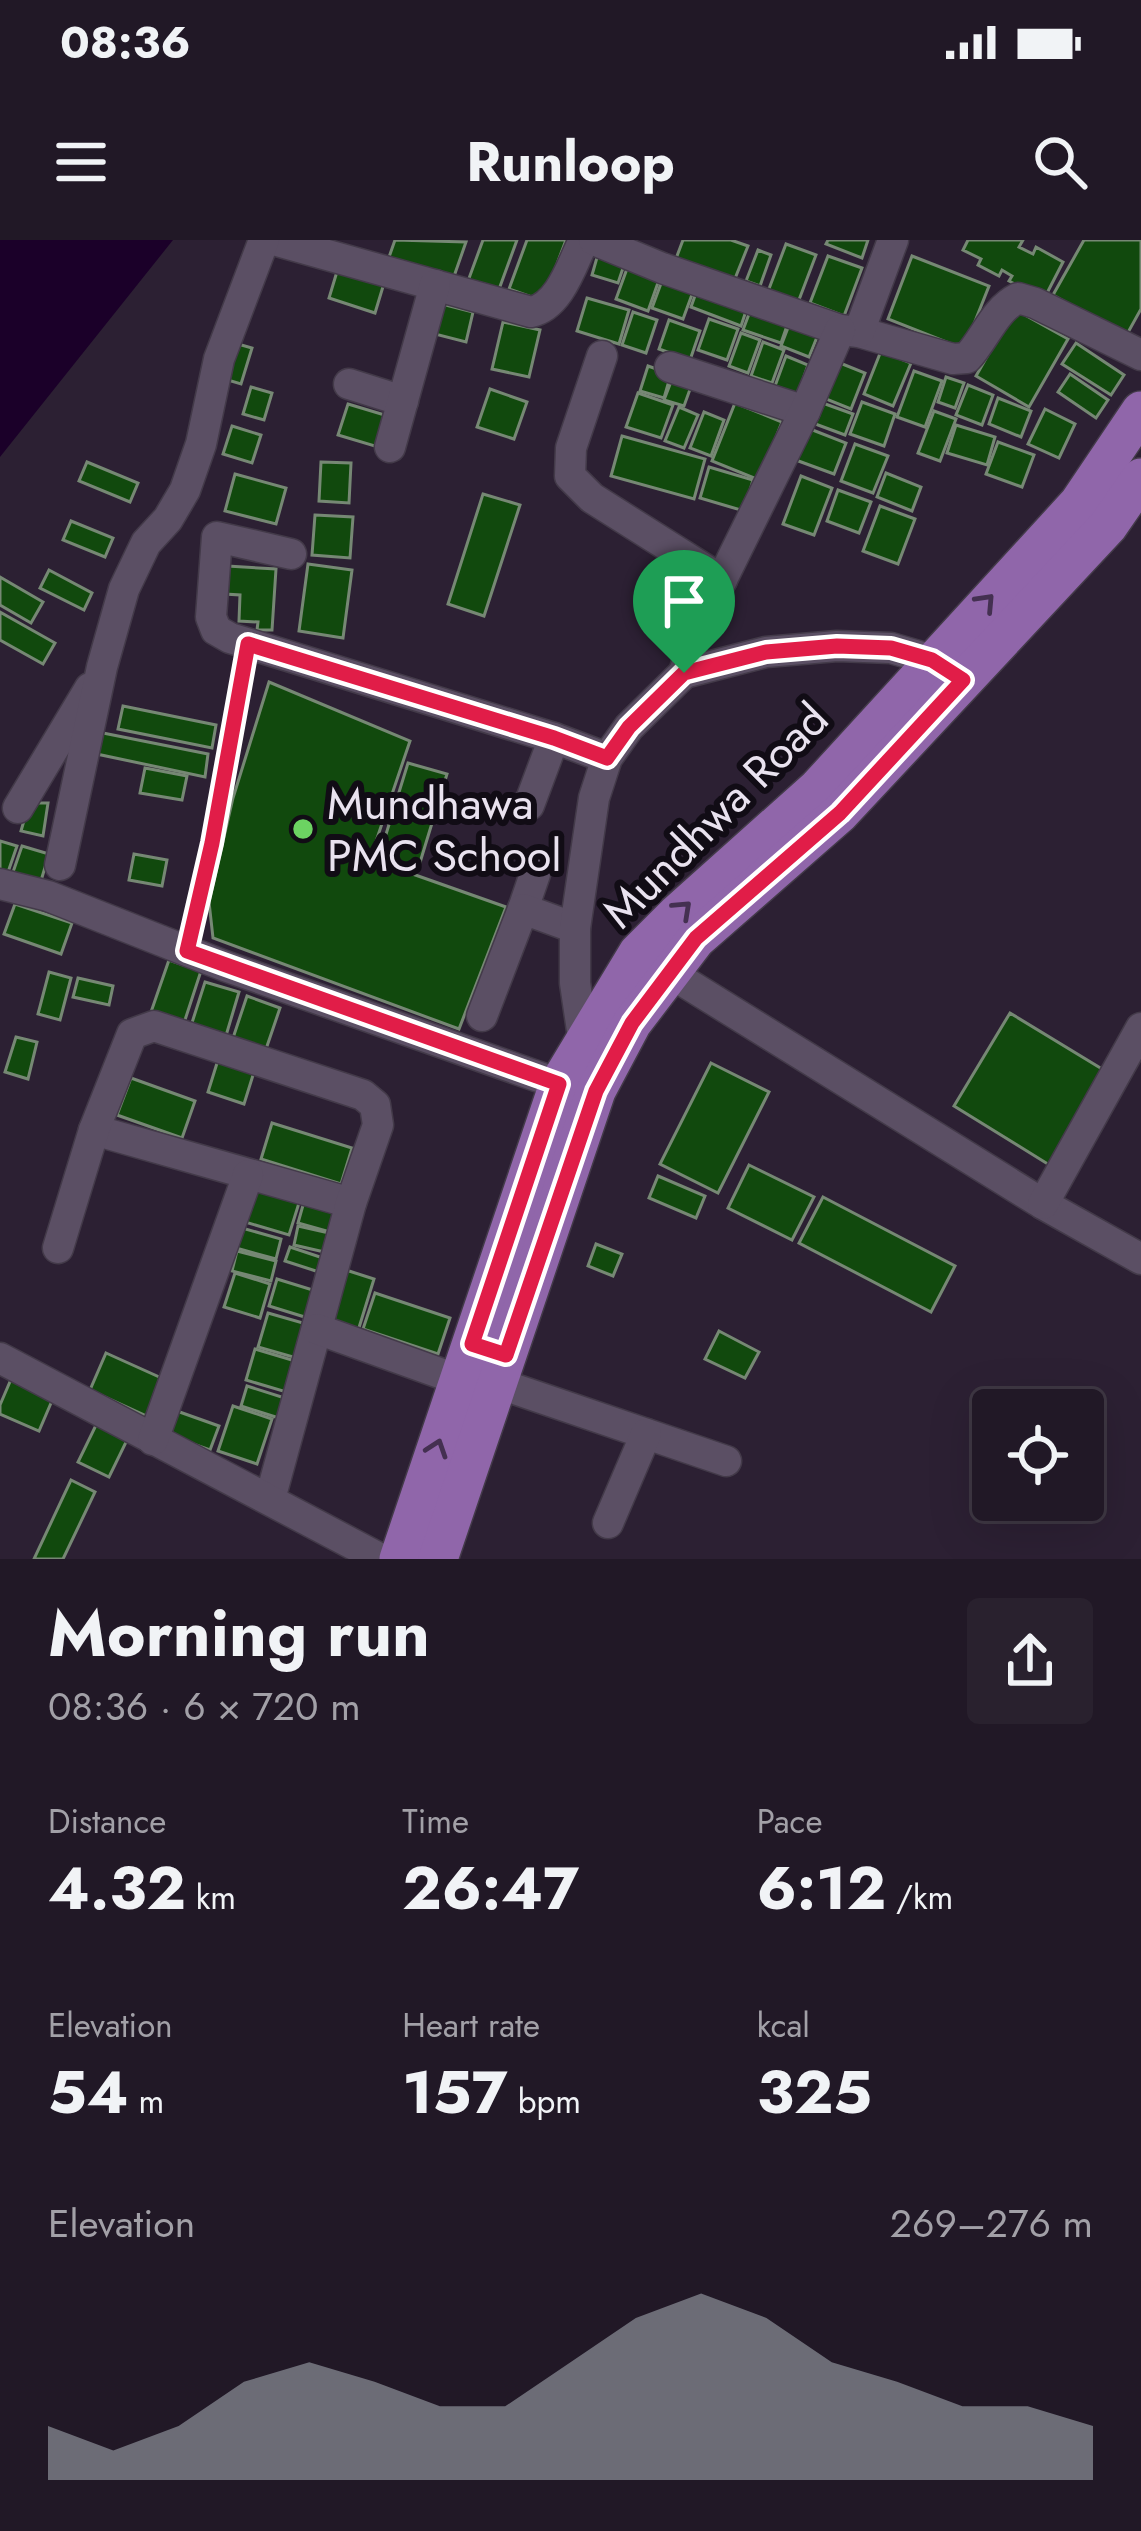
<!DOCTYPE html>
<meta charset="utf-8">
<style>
body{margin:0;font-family:Jost,sans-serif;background:#29212e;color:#f1f3f6;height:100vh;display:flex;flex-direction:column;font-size:45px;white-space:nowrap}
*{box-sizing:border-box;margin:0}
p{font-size:39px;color:#a2a0a7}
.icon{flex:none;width:66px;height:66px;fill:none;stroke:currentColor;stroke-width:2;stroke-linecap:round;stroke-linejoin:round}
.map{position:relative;height:1319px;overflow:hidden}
.details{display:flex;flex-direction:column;background:#211826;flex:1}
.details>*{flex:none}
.fabs{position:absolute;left:972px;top:1149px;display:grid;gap:24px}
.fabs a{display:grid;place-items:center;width:132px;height:132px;border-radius:12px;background:#211826;box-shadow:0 12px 48px #0002,0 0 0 3px #3e3743;font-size:60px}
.pin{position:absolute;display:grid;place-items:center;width:102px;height:102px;color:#fff;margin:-123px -51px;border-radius:50% 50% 50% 0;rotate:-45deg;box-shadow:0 0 12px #0007}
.pin .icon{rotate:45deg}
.round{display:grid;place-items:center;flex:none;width:126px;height:126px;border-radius:12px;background:#29212e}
.headline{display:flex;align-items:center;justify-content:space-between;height:204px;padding:0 48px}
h1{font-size:66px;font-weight:700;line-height:90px}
.metrics{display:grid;grid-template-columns:repeat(3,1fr);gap:18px;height:204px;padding:12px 48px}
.metrics div{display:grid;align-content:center}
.metrics b{font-size:60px;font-weight:700}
.metrics small{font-size:33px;font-weight:400}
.metrics p{font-size:33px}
.chart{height:336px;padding:24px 48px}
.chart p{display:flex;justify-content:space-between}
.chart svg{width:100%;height:216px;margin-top:12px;fill:#8c9099;opacity:.7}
.status{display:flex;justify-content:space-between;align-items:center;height:84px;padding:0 60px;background:#211826;direction:ltr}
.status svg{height:33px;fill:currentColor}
header{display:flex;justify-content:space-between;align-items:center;height:156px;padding:0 48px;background:#211826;font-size:54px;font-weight:700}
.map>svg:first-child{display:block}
.water{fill:#1b0029}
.building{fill:#11490d;stroke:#768874;stroke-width:3}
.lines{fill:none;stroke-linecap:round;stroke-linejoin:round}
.minor-casing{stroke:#433a49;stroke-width:33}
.major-casing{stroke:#433a49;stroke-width:42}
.path{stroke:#7f7686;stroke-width:4.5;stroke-dasharray:3 9;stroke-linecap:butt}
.minor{stroke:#5b4f64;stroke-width:30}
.major{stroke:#9066aa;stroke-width:39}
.oneway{stroke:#443051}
.route-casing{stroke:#fff;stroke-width:24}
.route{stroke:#e11d48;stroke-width:15}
.poi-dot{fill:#6cd362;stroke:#110c15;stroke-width:4.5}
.labels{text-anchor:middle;stroke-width:12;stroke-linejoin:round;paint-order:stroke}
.poi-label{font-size:45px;fill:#e9e2ef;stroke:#110c15;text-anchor:start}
.street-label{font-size:45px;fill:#e9e2ef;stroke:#110c15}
</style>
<div class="status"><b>08:36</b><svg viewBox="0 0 49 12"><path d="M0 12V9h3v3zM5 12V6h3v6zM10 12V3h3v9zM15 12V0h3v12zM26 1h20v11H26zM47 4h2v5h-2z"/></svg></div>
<header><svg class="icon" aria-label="menu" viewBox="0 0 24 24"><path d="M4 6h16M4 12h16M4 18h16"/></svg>Runloop<svg class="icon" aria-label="search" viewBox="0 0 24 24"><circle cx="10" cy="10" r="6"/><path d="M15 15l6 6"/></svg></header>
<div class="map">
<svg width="1141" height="1319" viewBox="0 0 1141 1319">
<rect width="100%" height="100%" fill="#2c2033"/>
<!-- water -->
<path class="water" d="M0,0H173L0,217Z"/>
<!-- building -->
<g class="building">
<path d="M395,0L466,2L452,42L388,20Z"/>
<path d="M483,0H517L498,52L468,41Z"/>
<path d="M527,0H566L543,61L509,49Z"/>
<path d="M683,0H731L748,6L732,46L674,24Z"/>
<path d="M828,0H868L862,18L826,4Z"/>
<path d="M968,0H1023L1019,7L1033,14L1036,7L1063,22L1044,59L1009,41L1012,36L1002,30L999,36L978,25L981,19L963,10Z"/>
<path d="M1084,0H1141V69L1126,96L1053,55Z"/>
<path d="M786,4L816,15L797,65L767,54Z"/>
<path d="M758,10L771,15L760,46L746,41Z"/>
<path d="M598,14L625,22L618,43L592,35Z"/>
<path d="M828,16L862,28L844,76L810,63Z"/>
<path d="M912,16L989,46L964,109L888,79Z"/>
<path d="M339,25L385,40L375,73L329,58Z"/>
<path d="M628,26L660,37L648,71L616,59Z"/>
<path d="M663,38L694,49L683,79L652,68Z"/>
<path d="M697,50L747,68L741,86L691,67Z"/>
<path d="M587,58L629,70L619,104L577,91Z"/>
<path d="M434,62L473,72L466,102L427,92Z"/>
<path d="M752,66L789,80L781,103L743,90Z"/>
<path d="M1014,69L1068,99L1029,167L976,136Z"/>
<path d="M633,72L657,80L646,113L622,105Z"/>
<path d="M709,79L738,89L727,120L698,110Z"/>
<path d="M669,80L700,91L690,120L659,109Z"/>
<path d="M791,80L819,92L809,117L781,106Z"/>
<path d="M503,82L540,90L529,137L492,129Z"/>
<path d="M741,93L760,100L748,133L729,126Z"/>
<path d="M231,102L252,108L241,144L221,138Z"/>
<path d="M763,102L784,110L772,143L751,136Z"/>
<path d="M1076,103L1124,135L1111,155L1062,124Z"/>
<path d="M881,111L911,123L893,166L864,154Z"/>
<path d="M786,116L808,125L798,154L775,146Z"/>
<path d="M835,121L865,133L851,169L821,157Z"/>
<path d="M648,126L671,134L664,158L640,151Z"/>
<path d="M914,131L942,141L925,187L897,177Z"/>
<path d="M674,134L693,141L684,166L664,160Z"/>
<path d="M1070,134L1108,160L1096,178L1058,152Z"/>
<path d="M946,137L964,143L955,168L938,162Z"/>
<path d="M968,145L993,155L982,185L956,175Z"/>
<path d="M251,147L272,153L264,180L243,174Z"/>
<path d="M490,149L527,162L514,199L477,187Z"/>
<path d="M638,153L673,165L661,198L626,187Z"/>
<path d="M998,158L1031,171L1021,197L989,184Z"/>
<path d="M817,161L853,174L845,195L810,182Z"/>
<path d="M862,162L895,174L884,206L850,194Z"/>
<path d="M735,163L782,182L759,240L712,221Z"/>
<path d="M348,164L388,176L378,207L338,195Z"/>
<path d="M679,167L698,175L684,208L665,201Z"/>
<path d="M1045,169L1075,184L1059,218L1028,204Z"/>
<path d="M934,171L956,179L940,221L918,213Z"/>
<path d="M704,172L724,180L711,216L690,208Z"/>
<path d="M956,185L995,197L987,225L947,213Z"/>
<path d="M232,186L261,195L252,223L223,214Z"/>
<path d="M805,187L846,203L834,234L793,219Z"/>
<path d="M622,196L705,219L694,259L611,236Z"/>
<path d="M998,202L1034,215L1022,247L986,234Z"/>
<path d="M855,204L888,216L873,253L841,241Z"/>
<path d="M87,222L138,243L130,262L79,241Z"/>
<path d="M321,222L351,223L349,263L319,261Z"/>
<path d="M709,227L753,240L744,271L700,258Z"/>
<path d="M886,233L921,247L912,271L877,257Z"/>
<path d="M235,234L286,248L276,284L225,271Z"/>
<path d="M801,236L832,248L814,295L783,284Z"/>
<path d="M838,250L871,262L859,293L827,281Z"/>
<path d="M483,254L520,265L484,376L448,364Z"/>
<path d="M880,266L915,279L898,324L863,311Z"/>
<path d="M315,275L353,277L350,318L312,315Z"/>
<path d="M71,281L113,298L105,317L63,300Z"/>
<path d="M308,324L352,330L343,398L299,391Z"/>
<path d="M227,326L276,329L272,390H257L258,382L239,381L240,355L225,354Z"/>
<path d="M49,330L92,353L84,370L40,348Z"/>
<path d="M0,337L43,362L31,383L0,365Z"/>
<path d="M0,372L55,403L43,424L0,400Z"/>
<path d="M269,442L410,501L370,619L506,667L459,789L213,698L209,662L233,558Z"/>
<path d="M123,466L216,485L212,508L118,489Z"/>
<path d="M98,492L208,514L205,537L92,513Z"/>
<path d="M408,523L447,534L418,629L379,617Z"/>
<path d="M145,528L187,536L182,560L140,553Z"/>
<path d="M29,563H48L43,596L21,591Z"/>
<path d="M0,601L17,606L7,635L0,632Z"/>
<path d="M22,606L49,614L40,644L12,635Z"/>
<path d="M134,614L167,620L162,646L129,640Z"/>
<path d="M15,664L72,683L61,714L4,694Z"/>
<path d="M169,720L201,731L184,783L151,772Z"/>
<path d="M49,732L71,738L60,780L38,774Z"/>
<path d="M78,738L113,746L109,765L73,757Z"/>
<path d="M205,742L239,752L225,799L190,789Z"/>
<path d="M247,756L280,768L265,812L232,801Z"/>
<path d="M1010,773L1107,832L1051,926L954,866Z"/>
<path d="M16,797L37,802L28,839L5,832Z"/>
<path d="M218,820L254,832L244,864L208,852Z"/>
<path d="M711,823L769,852L718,953L660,924Z"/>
<path d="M131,838L195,861L182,898L117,875Z"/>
<path d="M272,883L352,908L341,944L261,919Z"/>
<path d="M749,925L814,957L792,1000L728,968Z"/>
<path d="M658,936L705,956L696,978L649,958Z"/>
<path d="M255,950L299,963L289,995L245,982Z"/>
<path d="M823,957L955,1026L931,1072L799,1003Z"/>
<path d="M305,958L337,967L330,992L298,983Z"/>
<path d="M298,986L338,995L333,1014L294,1005Z"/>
<path d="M242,988L281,999L276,1019L236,1008Z"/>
<path d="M596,1004L622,1014L613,1036L588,1026Z"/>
<path d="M290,1007L326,1019L322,1033L285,1021Z"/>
<path d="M237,1011L276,1021L271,1041L232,1031Z"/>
<path d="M346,1030L374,1039L357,1094L328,1085Z"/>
<path d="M235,1033L270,1044L260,1078L224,1067Z"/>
<path d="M277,1039L316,1051L308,1078L269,1066Z"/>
<path d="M375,1053L450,1078L438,1114L363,1089Z"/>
<path d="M268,1073L310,1085L300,1119L258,1107Z"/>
<path d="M719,1091L759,1112L745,1138L705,1119Z"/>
<path d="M255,1109L302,1123L293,1154L246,1140Z"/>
<path d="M106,1113L168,1141L151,1178L90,1150Z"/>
<path d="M12,1137L54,1156L39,1191L0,1174V1165Z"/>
<path d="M247,1146L288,1159L282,1179L241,1166Z"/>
<path d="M233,1166L272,1179L257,1224L218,1211Z"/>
<path d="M174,1170L219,1186L210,1210L165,1194Z"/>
<path d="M99,1179L130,1194L109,1237L78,1222Z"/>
<path d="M71,1240L95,1252L63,1319H34Z"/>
</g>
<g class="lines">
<!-- minor casing -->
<g class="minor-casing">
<g id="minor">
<path d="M274,0L531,72C560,66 572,24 584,0"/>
<path d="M594,0L662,28L840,90L859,92L953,119L967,118C985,99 994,70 1018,58L1035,63L1141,115"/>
<path d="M859,92L893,0"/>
<path d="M602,116L571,208L570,236L592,258L722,340"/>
<path d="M670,127L805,171"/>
<path d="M349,144L403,161"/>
<path d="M390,207L435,45"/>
<path d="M291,314L217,297L211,377L216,390L230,398L554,498L607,518"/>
<path d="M684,433L695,394L805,171L840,90"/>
<path d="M529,565L554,498"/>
<path d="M18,568L90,448"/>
<path d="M60,625L102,427L124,349L146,303L168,279L185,250L201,204L219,119L264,0"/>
<path d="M0,644L48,656L225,726L559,844"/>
<path d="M523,669L535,634"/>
<path d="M654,723L1043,964L1141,1019"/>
<path d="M482,776L523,669L575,688"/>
<path d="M584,804L575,743V688L594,558L607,518L629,487L684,433L766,412L837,406L891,408L932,420L948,430"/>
<path d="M94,890L351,963"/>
<path d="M1043,964L1141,788"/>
<path d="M58,1008L94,890L132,794L154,786L363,855L375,865L378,885L351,963L270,1259"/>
<path d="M317,1089L459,1140"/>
<path d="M0,1118L381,1319"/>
<path d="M497,1143L726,1221"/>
<path d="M153,1200L248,935"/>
<path d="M608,1283L646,1194"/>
</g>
</g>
<!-- major casing -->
<g class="major-casing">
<g id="major">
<path d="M399,1319L559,844L638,713L677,674L818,548L1079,263L1141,171"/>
<path d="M438,1319L596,851L632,783L696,699L840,573L1108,286L1141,238"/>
</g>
</g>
<!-- path -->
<path class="path" d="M192,686L212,603L244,427"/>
<!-- minor -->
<use href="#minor" class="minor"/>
<!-- major -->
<use href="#major" class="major"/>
</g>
<!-- one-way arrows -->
<defs><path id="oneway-chevron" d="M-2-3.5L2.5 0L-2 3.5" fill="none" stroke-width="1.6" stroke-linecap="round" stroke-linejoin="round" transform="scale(3)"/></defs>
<g class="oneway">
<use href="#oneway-chevron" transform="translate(986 362) rotate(-47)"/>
<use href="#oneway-chevron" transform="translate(683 669) rotate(-43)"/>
<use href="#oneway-chevron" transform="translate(437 1208) rotate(-71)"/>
</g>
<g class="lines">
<!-- route casing -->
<g class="route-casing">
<path id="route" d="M248,404L554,498L607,518L629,487L684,433L766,412L837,406L891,408L932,420L963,440L840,573L696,698L632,783L596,851L506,1115L472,1104L559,844L187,711L212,603Z"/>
</g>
<!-- route -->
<use href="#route" class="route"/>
</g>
<!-- markers -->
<circle class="poi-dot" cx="303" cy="589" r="12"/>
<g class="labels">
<!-- poi labels -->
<g class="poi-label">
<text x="327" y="579">Mundhawa<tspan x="327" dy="52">PMC School</tspan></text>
</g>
<!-- street labels -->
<g class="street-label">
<text transform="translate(715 575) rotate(-45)" y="16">Mundhwa Road</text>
</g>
</g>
</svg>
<div class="fabs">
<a><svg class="icon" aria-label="locate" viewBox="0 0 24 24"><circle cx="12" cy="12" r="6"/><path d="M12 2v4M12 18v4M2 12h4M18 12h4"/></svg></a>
</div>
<div class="pin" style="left:684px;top:433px;background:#1e9e55"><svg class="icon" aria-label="arrive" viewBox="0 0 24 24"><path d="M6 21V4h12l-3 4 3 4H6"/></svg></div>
</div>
<section class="details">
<div class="headline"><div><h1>Morning run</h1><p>08:36 · 6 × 720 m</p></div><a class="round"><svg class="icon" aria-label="share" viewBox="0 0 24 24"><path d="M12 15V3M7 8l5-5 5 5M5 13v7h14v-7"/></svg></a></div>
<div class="metrics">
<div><p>Distance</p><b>4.32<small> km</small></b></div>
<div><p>Time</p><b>26:47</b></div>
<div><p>Pace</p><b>6:12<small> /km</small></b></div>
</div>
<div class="metrics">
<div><p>Elevation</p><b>54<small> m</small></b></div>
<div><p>Heart rate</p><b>157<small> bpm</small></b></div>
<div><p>kcal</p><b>325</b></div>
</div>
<div class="chart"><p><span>Elevation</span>269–276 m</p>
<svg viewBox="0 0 160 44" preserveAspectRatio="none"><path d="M0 44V33L10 38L20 33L30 24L40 20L50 24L60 29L70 29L80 20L90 11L100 6L110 11L120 20L130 24L140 29L150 29L160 33V44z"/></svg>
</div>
</section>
